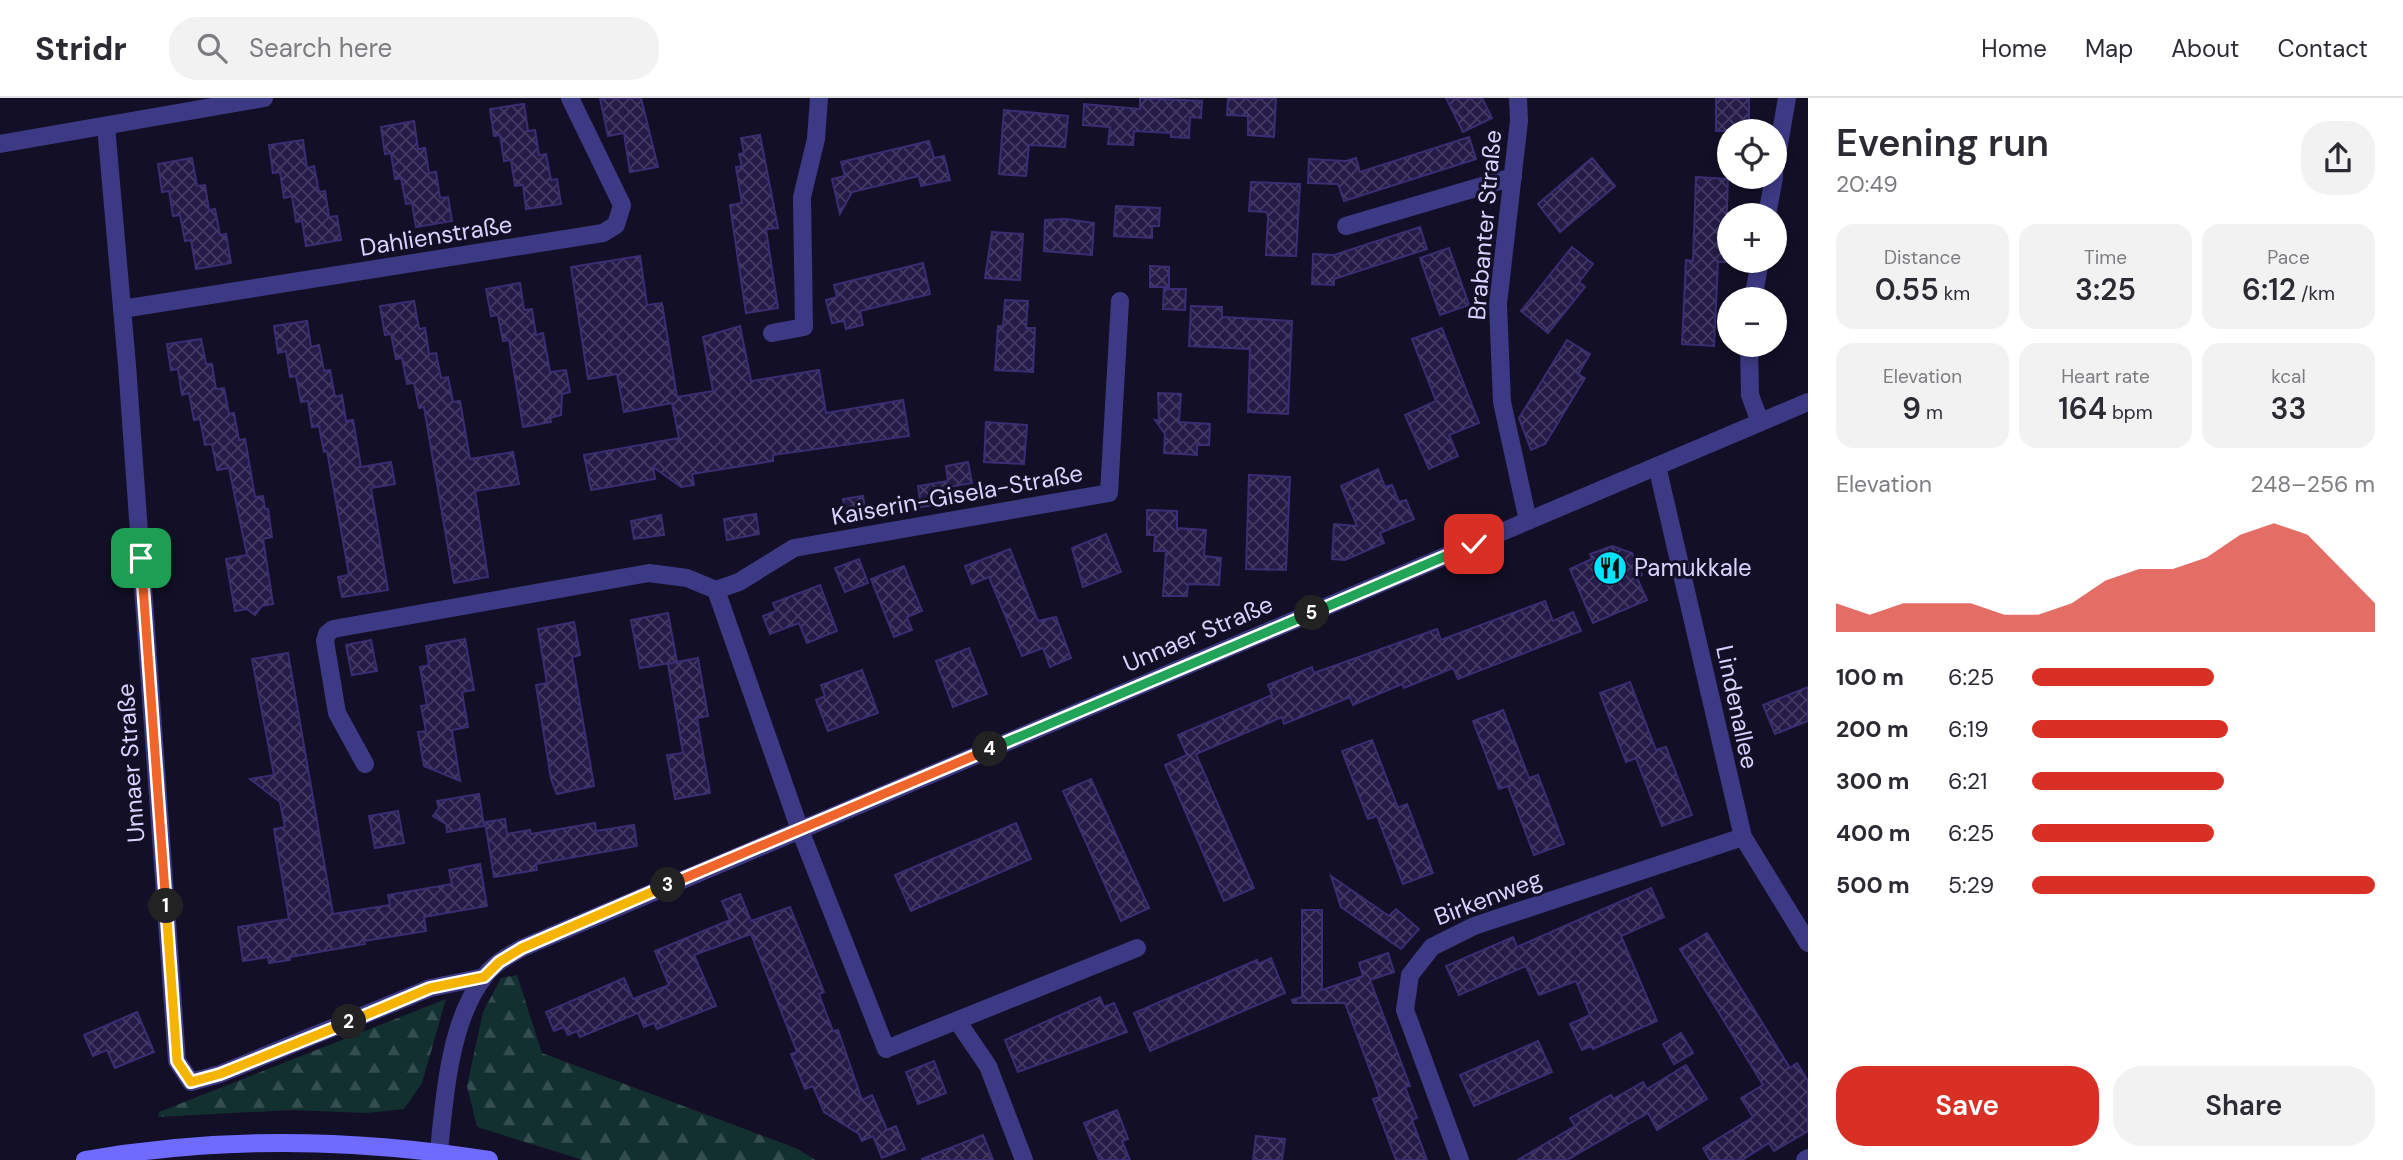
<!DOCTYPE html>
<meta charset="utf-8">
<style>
body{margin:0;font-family:"DM Sans",sans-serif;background:#f2f2f3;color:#2b2b33;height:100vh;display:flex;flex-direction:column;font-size:26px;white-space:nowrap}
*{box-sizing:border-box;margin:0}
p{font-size:23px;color:#7c7c81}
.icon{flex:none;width:38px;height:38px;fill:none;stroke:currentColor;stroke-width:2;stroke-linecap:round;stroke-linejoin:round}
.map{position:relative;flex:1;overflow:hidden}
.sheet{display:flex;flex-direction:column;background:#fff;width:595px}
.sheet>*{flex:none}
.controls{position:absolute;left:1717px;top:21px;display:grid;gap:14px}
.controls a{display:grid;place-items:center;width:70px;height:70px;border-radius:50%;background:#fff;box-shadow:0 4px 10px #0003;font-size:35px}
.pin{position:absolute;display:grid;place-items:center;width:60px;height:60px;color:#fff;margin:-30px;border-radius:14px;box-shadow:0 4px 10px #0006}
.km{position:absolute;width:35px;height:35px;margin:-18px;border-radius:50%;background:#222;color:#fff;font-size:19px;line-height:35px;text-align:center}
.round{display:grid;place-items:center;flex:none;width:74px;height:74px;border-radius:28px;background:#f2f2f3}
.head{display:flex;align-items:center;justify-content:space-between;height:119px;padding:0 28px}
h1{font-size:38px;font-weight:600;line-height:52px}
.stats{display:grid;grid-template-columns:repeat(3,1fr);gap:10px;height:119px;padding:7px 28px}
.stats div{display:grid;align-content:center;border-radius:18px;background:#f2f2f3;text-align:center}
.stats b{font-size:30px;font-weight:600}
.stats small{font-size:19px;font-weight:400}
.stats p{font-size:19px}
.chart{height:196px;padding:14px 28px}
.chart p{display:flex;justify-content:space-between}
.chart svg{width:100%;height:126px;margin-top:7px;fill:#d93025;opacity:.7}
.button{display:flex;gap:14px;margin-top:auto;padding:14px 28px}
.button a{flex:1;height:80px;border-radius:28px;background:#d93025;color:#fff;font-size:28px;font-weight:600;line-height:80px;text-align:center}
.button a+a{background:#f2f2f3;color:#2b2b33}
ul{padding:0 28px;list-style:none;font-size:23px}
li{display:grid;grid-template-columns:112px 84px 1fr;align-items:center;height:52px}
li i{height:18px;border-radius:9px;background:#d93025}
header{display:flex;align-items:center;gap:42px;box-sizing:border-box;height:98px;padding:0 35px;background:#fff;border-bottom:2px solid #e1e1e2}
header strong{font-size:33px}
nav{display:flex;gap:38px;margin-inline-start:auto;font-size:24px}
.search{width:490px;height:63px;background:#f2f2f3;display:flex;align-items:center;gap:18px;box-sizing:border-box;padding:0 24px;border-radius:28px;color:#7c7c81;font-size:26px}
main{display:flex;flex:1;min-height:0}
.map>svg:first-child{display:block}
.forest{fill:url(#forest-firs)}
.building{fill:url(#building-cross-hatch);stroke:#3b2d73;stroke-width:2}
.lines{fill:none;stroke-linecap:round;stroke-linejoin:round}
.minor{stroke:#3d3a85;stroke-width:18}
.tertiary{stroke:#3d3a85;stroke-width:18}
.secondary{stroke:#6f6bff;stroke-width:18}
.split-1-casing{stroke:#fff;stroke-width:14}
.split-2-casing{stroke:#fff;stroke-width:14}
.split-3-casing{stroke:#fff;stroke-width:14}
.split-4-casing{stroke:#fff;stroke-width:14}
.split-5-casing{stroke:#fff;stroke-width:14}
.split-6-casing{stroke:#fff;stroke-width:14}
.split-1{stroke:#f0652b;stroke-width:9}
.split-2{stroke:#f5b400;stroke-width:9}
.split-3{stroke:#f5b400;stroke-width:9}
.split-4{stroke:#f0652b;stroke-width:9}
.split-5{stroke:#22a559;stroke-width:9}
.split-6{stroke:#22a559;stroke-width:9}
.labels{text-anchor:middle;stroke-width:6;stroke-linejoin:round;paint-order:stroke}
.street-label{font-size:24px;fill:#d9d4ff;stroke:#130f26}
.poi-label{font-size:24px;fill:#d9d4ff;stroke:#130f26;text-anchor:start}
</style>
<header>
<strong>Stridr</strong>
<div class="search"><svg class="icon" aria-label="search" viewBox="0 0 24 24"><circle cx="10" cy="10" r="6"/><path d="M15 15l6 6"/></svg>Search here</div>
<nav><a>Home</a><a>Map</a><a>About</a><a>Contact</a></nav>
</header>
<main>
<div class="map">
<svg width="1808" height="1062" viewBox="0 0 1808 1062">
<defs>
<pattern id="forest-firs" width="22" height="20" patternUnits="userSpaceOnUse" patternTransform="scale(1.75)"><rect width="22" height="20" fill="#12302f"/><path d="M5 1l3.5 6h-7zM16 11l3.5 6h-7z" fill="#344d4e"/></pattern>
<pattern id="building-cross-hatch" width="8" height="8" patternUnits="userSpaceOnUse" patternTransform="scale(1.75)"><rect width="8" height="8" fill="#241b47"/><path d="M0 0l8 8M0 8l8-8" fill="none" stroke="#433b63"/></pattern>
</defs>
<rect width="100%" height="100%" fill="#130f26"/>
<!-- forest -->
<g class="forest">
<path d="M517,877L542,955L798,1051L815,1062H583L477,1029L467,988L483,914L501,880Z"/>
<path d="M446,901L422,985L404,1011L367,1015L291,1012L158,1019L159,1014Z"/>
</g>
<!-- building -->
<g class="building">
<path d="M600,0H641L658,69L630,74L624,35L608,38Z"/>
<path d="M1140,0L1202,3L1201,20L1190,19L1189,40L1171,39V35L1134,33L1133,47L1108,46L1110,29L1083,27L1084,6L1140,11Z"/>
<path d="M1228,0H1276L1274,39L1248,37V18L1227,17Z"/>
<path d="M1446,0H1482L1492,20L1463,34Z"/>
<rect x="1716" y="0" width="33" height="33"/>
<path d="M524,6L528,33L535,32L539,57L546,56L551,82L557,81L561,106L526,111L523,87L515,88L511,62L504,63L500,37L494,38L490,11Z"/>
<path d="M1004,12L1068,18L1065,49L1029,47L1026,78L999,76Z"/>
<path d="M414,23L418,51L425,50L429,75L436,74L440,100L448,99L452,123L416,129L412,105L406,106L401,80L395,81L391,55L385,56L381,29Z"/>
<path d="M760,37L778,130L766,131L778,210L746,215L730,107L742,105L736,69L742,68L739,56L744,55L741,40Z"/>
<path d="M1469,39L1476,61L1344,103L1338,86L1308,85L1309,61L1346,63L1356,60L1360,74Z"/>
<path d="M303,42L307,70L314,68L319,94L325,93L329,119L337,118L341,142L306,148L302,123L296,124L292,98L284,100L280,74L273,75L269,47Z"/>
<path d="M929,43L934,60L944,58L950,82L921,88L919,78L852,94L840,116L832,81L845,78L841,64Z"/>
<path d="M192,60L197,88L205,87L209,112L215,111L220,137L226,136L231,165L196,171L191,142L185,143L180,117L173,118L169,93L162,94L158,66Z"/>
<path d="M1592,60L1615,88L1560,134L1538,106Z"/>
<path d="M1696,79L1728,81L1725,164H1718L1714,248L1682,246L1686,162L1693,163Z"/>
<path d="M1251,84L1300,86L1296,158L1266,157L1268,120L1267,114L1249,113Z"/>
<path d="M1116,108L1160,110L1159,128H1152V140L1114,138Z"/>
<path d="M1066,121L1094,125L1092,157L1044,153L1045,122Z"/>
<path d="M1420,129L1427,151L1334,181V187L1312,186L1313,156L1334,157Z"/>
<path d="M992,134L1023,136L1020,182L985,180Z"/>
<path d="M1572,149L1593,166L1579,184L1585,189L1548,235L1521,213Z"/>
<path d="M1449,150L1469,207L1440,217L1420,160Z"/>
<path d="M640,158L647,207L662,205L677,299L713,293L703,239L740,228L751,283L819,272L826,315L903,302L909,338L773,357V363L692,376L694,387L681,389L653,369L655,381L591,392L584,357L679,340L672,305L624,314L617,276L588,281L571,169Z"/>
<path d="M923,165L930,196L860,213L863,227L846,231L844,223L832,225L826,202L837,199L834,187Z"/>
<path d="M1150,168L1169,169V189H1150Z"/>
<path d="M520,185L524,212L532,211L536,237L543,235L550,274L566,272L570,294L562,296L561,317L550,320L551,324L523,329L509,242L503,243L498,217L491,218L486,191Z"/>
<path d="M1164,191H1186L1185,212L1163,211Z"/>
<path d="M1005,202L1028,203L1026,230H1035L1033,274L995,272L998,228H1003Z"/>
<path d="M414,203L419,231L425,230L429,256L436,255L441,280L448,279L453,304L460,303L470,361L513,354L519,386L475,393L488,479L454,485L424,309L419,310L414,285L407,286L402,260L396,261L391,236L385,237L380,208Z"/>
<path d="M1191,208L1222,209V219L1292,223L1288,316L1248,314L1250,251L1189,248Z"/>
<path d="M307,223L311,249L319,247L324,273L330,272L335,299L342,297L346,323L353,322L361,369L391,364L395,386L371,390L388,492L342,499L338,479L349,477L327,353L324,354L319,328L312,329L308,303L301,304L296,278L290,279L286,253L278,255L274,228Z"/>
<path d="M1442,230L1479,325L1449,337L1458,358L1429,371L1405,317L1436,303L1412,241Z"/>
<path d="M201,241L206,266H212L216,291L224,290L229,316L234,315L239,342L245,341L255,399L263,398L265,411H268L272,439L263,441L273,506L262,508L255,517L247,511L235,513L226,461L247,457L229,370L217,372L212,346L205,347L200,321L194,322L189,295L182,297L178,271L171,272L167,246Z"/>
<path d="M1567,242L1590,256L1578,276L1585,280L1545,346L1531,352L1519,320Z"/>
<path d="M1158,295L1181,296L1179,324L1210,326L1209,347H1197V357L1164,355L1165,336L1155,322L1159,323Z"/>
<path d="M986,324L1027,327L1024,366L984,364Z"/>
<path d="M968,364L972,385L949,389L952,404L921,409L918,388L948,383L946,368Z"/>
<path d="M1378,371L1385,389L1392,387L1399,404L1406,402L1414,421L1380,435L1384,445L1345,462L1332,461L1334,426L1357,428L1341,388Z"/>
<path d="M1249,377L1290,379L1286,472L1246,471Z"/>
<path d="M863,398L866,418L846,422L843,401Z"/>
<path d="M1147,412L1177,413V430L1206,432L1204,458L1221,460L1219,487L1188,486L1187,498H1163L1166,453H1154L1155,437H1147Z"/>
<path d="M756,416L759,436L727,442L724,421Z"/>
<path d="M661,417L664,437L634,441L631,423Z"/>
<path d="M1106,436L1121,474L1083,489L1072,450Z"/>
<path d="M1612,448L1632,455L1642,477L1637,480L1647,502L1593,525L1570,471L1592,461L1590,456Z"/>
<path d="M1010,451L1038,523L1056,519L1071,560L1050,569L1043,550L1022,558L989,479L972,486L965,468Z"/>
<path d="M859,461L868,485L845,494L835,470Z"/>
<path d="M904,468L922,513L907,519L912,532L894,539L871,481Z"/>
<path d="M820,487L837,533L807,545L799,525L770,536L763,518L776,513L773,505Z"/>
<path d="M1545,503L1553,523L1573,514L1581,533L1458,581L1453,570L1404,590L1402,586L1353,607L1350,599L1284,626L1282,619L1196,656L1254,790L1224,803L1165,667L1187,657L1178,637L1272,597L1268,587L1312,569L1314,575L1437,531L1441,542Z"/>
<path d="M668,515L677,564L698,560L708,618L697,620L710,695L675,701L667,657L683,655L668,566L676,564L640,570L631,522Z"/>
<path d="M574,524L580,557L572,559L594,688L557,696L551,681L536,587L547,585L538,531Z"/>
<path d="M465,541L474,592L462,594L468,629L452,632L460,683L424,668L418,634L426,633L421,608L427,607L420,569L429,567L426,548Z"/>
<path d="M371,542L377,573L352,577L346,547Z"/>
<path d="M969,550L987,596L953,609L936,563Z"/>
<path d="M288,555L333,816L390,807L388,797L452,786L449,772L480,766L487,808L424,819L426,833L364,843L365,846L290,859V862L269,865L268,859L243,863L238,829L289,821L274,731L285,729L280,704L250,681L274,677L252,561Z"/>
<path d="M862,572L878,615L828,633L816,602L825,598L821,587Z"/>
<path d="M1630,584L1656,652L1666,649L1692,717L1662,728L1636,660L1626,664L1600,595Z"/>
<path d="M1808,589V623L1775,636L1763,607Z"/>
<path d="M1503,612L1529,680L1538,677L1564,746L1534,757L1508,688L1499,691L1473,623Z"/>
<path d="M1372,642L1398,710L1407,706L1433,775L1403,786L1377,718L1368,721L1342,653Z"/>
<path d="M1091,681L1149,810L1121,823L1063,693Z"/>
<path d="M479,696L484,728L447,734L446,726L433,718L439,710L437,703Z"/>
<path d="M398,713L404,745L375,750L369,718Z"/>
<path d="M505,721L507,736L530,732L531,736L595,725L596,733L634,727L637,748L536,766L537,772L494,779L485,724Z"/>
<path d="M1016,725L1031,761L911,813L895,777Z"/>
<path d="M1331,778L1389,818L1396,811L1419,831L1401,851L1341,809Z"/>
<path d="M1651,790L1664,819L1621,838L1657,923L1593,951L1591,948L1582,952L1570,926L1590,917L1576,883L1539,897L1526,868L1459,897L1446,868L1513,839L1517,849Z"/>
<path d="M740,796L751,823L790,809L824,894L819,896L826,915L833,933L838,932L862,1002L872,997L887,1032L896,1028L905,1051L882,1060L873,1038L862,1043L859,1036L824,1014L813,988L805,991L791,956L797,954L751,836L694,857L716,908L657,931L654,925L644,929L638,915L580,939L577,933L568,937L564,929L554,933L546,914L624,880L633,901L669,887L655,853L730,822L722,803Z"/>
<path d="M1302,812H1322V892L1363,878L1359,865L1388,855L1394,874L1370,882L1410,988L1405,989L1417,1020L1412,1022L1427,1062H1396L1373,1001L1380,999L1345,905H1293L1292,902L1302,899Z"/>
<path d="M1707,835L1790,970L1797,965L1808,983V1033L1774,1053L1769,1045L1742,1062H1710L1703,1050L1753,1019L1741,1000L1763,987L1680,851Z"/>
<path d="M1271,860L1285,895L1150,953L1134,915L1257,862L1258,866Z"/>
<path d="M1100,899L1104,909L1114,905L1127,934L1018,974L1005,942Z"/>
<path d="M137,914L154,954L115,970L107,952L93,958L84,937Z"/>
<path d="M1681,935L1693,955L1674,966L1663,946Z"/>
<path d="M1538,943L1552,974L1474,1008L1460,977Z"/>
<path d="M934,963L946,995L918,1006L906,974Z"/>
<path d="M1686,967L1707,1001L1657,1032L1648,1015L1567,1062H1518L1575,1028L1570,1020L1611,997L1613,1001L1643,984L1647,991Z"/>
<path d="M1117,1012L1128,1041L1122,1043L1130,1062H1099L1084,1025Z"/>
<path d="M983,1037L993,1062H922V1061Z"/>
<path d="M1256,1038L1285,1041L1282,1062H1253Z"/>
</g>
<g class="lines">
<!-- minor -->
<g class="minor">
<path d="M1518,0L1519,23L1498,206L1502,304L1528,423"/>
<path d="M106,28L127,267L177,963L191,984L220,976L430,890L484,879"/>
<path d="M0,46L264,0"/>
<path d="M1774,75L1787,0"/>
<path d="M1767,117L1774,79"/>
<path d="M1346,128L1513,79"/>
<path d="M1753,201L1760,163"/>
<path d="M122,211L603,135L616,127L622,107L570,0"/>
<path d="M772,235L804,229L802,99L816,41L819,0"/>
<path d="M1749,247L1750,297L1760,324"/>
<path d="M1657,368L1743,739L1808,845"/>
<path d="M716,492L739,484L794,450L1109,395L1120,203"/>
<path d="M365,666L337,615L325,543L327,536L333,531L649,475L687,480L716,492L800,732L886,951L1137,850"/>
<path d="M958,924L988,968L1024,1062"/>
<path d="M1460,1062L1405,912L1410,877L1432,849L1474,828L1743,739"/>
<path d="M1805,1062L1808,1060"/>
</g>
<!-- tertiary -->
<path class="tertiary" d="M439,1054C444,1000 450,922 484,879C493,866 508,858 522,850L1808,304"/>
<!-- secondary -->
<path class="secondary" d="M85,1062C220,1038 353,1040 489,1062"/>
</g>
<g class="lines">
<!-- split-1 casing -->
<g class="split-1-casing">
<path id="split-1" d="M141,460L166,808"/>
</g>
<!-- split-2 casing -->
<g class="split-2-casing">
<path id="split-2" d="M166,808L177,963L191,984L220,976L349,924"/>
</g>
<!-- split-3 casing -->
<g class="split-3-casing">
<path id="split-3" d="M349,924L430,890L484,879L499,864L522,850L668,787"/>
</g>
<!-- split-4 casing -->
<g class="split-4-casing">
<path id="split-4" d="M668,787L990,651"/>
</g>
<!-- split-5 casing -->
<g class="split-5-casing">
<path id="split-5" d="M990,651L1312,515"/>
</g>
<!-- split-6 casing -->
<g class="split-6-casing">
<path id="split-6" d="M1312,515L1474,446"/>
</g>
<!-- split-1 -->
<use href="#split-1" class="split-1"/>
<!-- split-2 -->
<use href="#split-2" class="split-2"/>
<!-- split-3 -->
<use href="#split-3" class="split-3"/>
<!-- split-4 -->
<use href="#split-4" class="split-4"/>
<!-- split-5 -->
<use href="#split-5" class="split-5"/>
<!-- split-6 -->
<use href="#split-6" class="split-6"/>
</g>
<!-- icons -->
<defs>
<g id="restaurant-disc" transform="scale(1.75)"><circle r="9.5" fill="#00e5ff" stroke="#130f26"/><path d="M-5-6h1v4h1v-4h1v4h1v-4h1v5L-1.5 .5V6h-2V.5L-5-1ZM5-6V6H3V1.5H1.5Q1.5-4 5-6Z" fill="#111"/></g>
</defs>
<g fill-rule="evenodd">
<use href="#restaurant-disc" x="1610" y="470"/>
</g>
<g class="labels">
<!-- street labels -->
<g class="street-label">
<text transform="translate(1485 127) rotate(-85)" y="8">Brabanter Straße</text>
<text transform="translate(436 138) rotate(-9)" y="8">Dahlienstraße</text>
<text transform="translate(957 397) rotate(-10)" y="8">Kaiserin-Gisela-Straße</text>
<text transform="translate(1198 536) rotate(-23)" y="8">Unnaer Straße</text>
<text transform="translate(1737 609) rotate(78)" y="8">Lindenallee</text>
<text transform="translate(131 665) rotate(-94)" y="8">Unnaer Straße</text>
<text transform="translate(1488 800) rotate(-21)" y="8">Birkenweg</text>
</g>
<!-- poi labels -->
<g class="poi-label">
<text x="1634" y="478">Pamukkale</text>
</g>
</g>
</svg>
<div class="controls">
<a><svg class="icon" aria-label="locate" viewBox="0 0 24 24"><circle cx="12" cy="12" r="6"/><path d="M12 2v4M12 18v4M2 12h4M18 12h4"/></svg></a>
<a>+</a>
<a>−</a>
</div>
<div class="pin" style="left:141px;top:460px;background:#1e9e55"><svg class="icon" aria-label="arrive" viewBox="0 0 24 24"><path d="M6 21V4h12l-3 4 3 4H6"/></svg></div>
<div class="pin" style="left:1474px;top:446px;background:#d93025"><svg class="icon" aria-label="check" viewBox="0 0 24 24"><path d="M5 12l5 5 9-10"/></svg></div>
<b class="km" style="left:166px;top:808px">1</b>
<b class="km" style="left:349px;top:924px">2</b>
<b class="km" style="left:668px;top:787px">3</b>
<b class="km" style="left:990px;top:651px">4</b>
<b class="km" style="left:1312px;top:515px">5</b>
</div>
<section class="sheet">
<div class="head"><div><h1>Evening run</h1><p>20:49</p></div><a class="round"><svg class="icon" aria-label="share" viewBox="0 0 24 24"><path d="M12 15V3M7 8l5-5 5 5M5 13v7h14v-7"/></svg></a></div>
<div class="stats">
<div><p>Distance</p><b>0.55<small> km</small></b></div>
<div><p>Time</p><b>3:25</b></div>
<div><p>Pace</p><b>6:12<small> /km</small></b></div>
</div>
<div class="stats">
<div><p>Elevation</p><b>9<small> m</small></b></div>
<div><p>Heart rate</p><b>164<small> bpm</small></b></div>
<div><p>kcal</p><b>33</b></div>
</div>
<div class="chart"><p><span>Elevation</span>248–256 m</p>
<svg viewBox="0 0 160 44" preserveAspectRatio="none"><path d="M0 44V34L10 38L20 34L30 34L40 34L50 38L60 38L70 34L80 26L90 22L100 22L110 18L120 10L130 6L140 10L150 22L160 34V44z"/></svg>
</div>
<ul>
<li><b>100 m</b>6:25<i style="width:53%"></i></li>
<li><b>200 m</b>6:19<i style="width:57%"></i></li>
<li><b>300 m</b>6:21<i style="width:56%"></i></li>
<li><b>400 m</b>6:25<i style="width:53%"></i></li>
<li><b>500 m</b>5:29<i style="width:100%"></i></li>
</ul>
<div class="button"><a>Save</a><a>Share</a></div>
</section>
</main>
